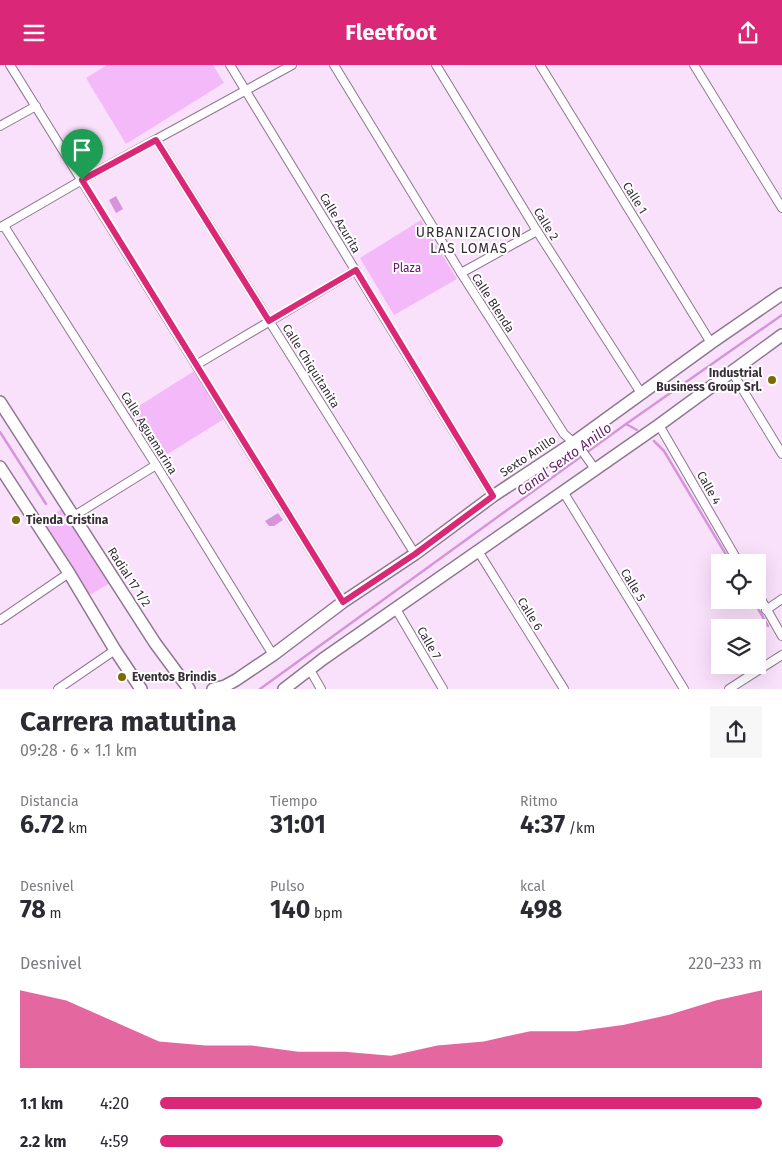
<!DOCTYPE html>
<html lang="es">
<meta charset="utf-8">
<style>
body{margin:0;font-family:"Fira Sans",sans-serif;background:#f7f7f7;color:#2b2b33;height:100vh;display:flex;flex-direction:column;font-size:19px;white-space:nowrap}
*{box-sizing:border-box;margin:0}
p{font-size:16px;color:#7c7c81}
.icon{flex:none;width:28px;height:28px;fill:none;stroke:currentColor;stroke-width:2;stroke-linecap:round;stroke-linejoin:round}
.map{position:relative;height:624px;overflow:hidden}
.details{display:flex;flex-direction:column;background:#fff;flex:1}
.details>*{flex:none}
.buttons{position:absolute;left:711px;top:489px;display:grid;gap:10px}
.buttons a{display:grid;place-items:center;width:55px;height:55px;border-radius:0px;background:#fff;box-shadow:0 5px 20px #0002;font-size:25px}
.pin{position:absolute;display:grid;place-items:center;width:42px;height:42px;color:#fff;margin:-51px -21px;border-radius:50% 50% 50% 0;rotate:-45deg;box-shadow:0 0 5px #0007}
.pin .icon{rotate:45deg}
.round{display:grid;place-items:center;flex:none;width:52px;height:52px;border-radius:0px;background:#f7f7f7}
.overview{display:flex;align-items:center;justify-content:space-between;height:85px;padding:0 20px}
h1{font-size:28px;font-weight:700;line-height:38px}
.metrics{display:grid;grid-template-columns:repeat(3,1fr);gap:8px;height:85px;padding:5px 20px}
.metrics div{display:grid;align-content:center}
.metrics b{font-size:25px;font-weight:700}
.metrics small{font-size:14px;font-weight:400}
.metrics p{font-size:14px}
.chart{height:140px;padding:10px 20px}
.chart p{display:flex;justify-content:space-between}
.chart svg{width:100%;height:90px;margin-top:5px;fill:#db2777;opacity:.7}
ul{padding:0 20px;list-style:none;font-size:16px}
li{display:grid;grid-template-columns:80px 60px 1fr;align-items:center;height:38px}
li i{height:12px;border-radius:6px;background:#db2777}
header{display:flex;justify-content:space-between;align-items:center;height:65px;padding:0 20px;background:#db2777;color:#fff;font-size:22px;font-weight:700}
.map>svg:first-child{display:block}
.green{fill:#f4b9f9}
.water{fill:#d595da}
.lines{fill:none;stroke-linecap:round;stroke-linejoin:round}
.stream{stroke:#d595da;stroke-width:2.5}
.minor-casing{stroke:#8e788f;stroke-width:10}
.secondary-casing{stroke:#8e788f;stroke-width:14}
.minor{stroke:#fff;stroke-width:8}
.secondary{stroke:#fff;stroke-width:11}
.route-casing{stroke:#fff;stroke-width:10}
.route{stroke:#db2777;stroke-width:6}
.poi-dot{fill:#7a6a01;stroke:#fff;stroke-width:2}
.labels{text-anchor:middle;stroke-width:4;stroke-linejoin:round;paint-order:stroke}
.street-label{font-size:12px;fill:#362d37;stroke:#fff}
.park-label{font-size:12px;fill:#65176c;stroke:#fff}
.poi-label{font-size:12px;font-weight:bold;fill:#362d37;stroke:#fff;text-anchor:start}
.neighbourhood-label{font-size:14px;letter-spacing:1px;fill:#362d37;stroke:#fff}
.water-label{font-size:14px;font-style:italic;fill:#681b6f;stroke:#fff}
</style>
<header><svg class="icon" aria-label="menu" viewBox="0 0 24 24"><path d="M4 6h16M4 12h16M4 18h16"/></svg>Fleetfoot<svg class="icon" aria-label="share" viewBox="0 0 24 24"><path d="M12 15V3M7 8l5-5 5 5M5 13v7h14v-7"/></svg></header>
<div class="map">
<svg width="782" height="624" viewBox="0 0 782 624">
<rect width="100%" height="100%" fill="#fae1fb"/>
<!-- green -->
<g class="green">
<path d="M107,0H213L224,18L126,79L86,13Z"/>
<path d="M421,155L457,214L394,250L360,193Z"/>
<path d="M194,306L224,354L158,395L128,348Z"/>
<path d="M63,443L110,518L88,531L42,457Z"/>
</g>
<!-- water -->
<g class="water">
<path d="M116,131L123,144L116,148L109,135Z"/>
<path d="M278,448L283,455L274,461H269L265,456Z"/>
</g>
<g class="lines">
<!-- stream -->
<g class="stream">
<path d="M626,359L637,365"/>
<path d="M0,367L46,439"/>
<path d="M654,376L664,386L731,498"/>
<path d="M753,535L768,561"/>
<path d="M260,624L626,359L782,250"/>
</g>
<!-- minor casing -->
<g class="minor-casing">
<g id="minor">
<path d="M10,0L343,537"/>
<path d="M230,0L493,431"/>
<path d="M334,0L461,208L564,369L580,383L595,404"/>
<path d="M436,0L537,166L641,328"/>
<path d="M540,0L711,278"/>
<path d="M694,0L782,143"/>
<path d="M0,61L36,41"/>
<path d="M156,75L415,489"/>
<path d="M4,161L156,400L273,590"/>
<path d="M1,162L82,115L292,0"/>
<path d="M461,208L537,166"/>
<path d="M196,300L356,205"/>
<path d="M732,307L782,389"/>
<path d="M659,360L739,498"/>
<path d="M564,428L684,624"/>
<path d="M74,451L156,400"/>
<path d="M478,486L564,624"/>
<path d="M758,529L782,571"/>
<path d="M396,544L443,624"/>
<path d="M766,545L782,534"/>
<path d="M0,555L69,508"/>
<path d="M310,605L321,624"/>
<path d="M58,624L115,585"/>
<path d="M729,624L782,590"/>
</g>
</g>
<!-- secondary casing -->
<g class="secondary-casing">
<g id="secondary">
<path d="M0,337L155,578L189,624"/>
<path d="M0,402L69,508L115,585L141,624"/>
<path d="M213,624L225,621L236,615L273,590L343,537L415,489L493,431L573,378L711,278L782,229"/>
<path d="M284,624L323,594L659,360L782,270"/>
</g>
</g>
<!-- minor -->
<use href="#minor" class="minor"/>
<!-- secondary -->
<use href="#secondary" class="secondary"/>
</g>
<g class="lines">
<!-- route casing -->
<g class="route-casing">
<path id="route" d="M156,75L269,256L356,205L493,431L415,489L343,537L82,115Z"/>
</g>
<!-- route -->
<use href="#route" class="route"/>
</g>
<!-- markers -->
<g class="poi-dot">
<circle cx="772" cy="315" r="5"/>
<circle cx="16" cy="455" r="5"/>
<circle cx="122" cy="612" r="5"/>
</g>
<g class="labels">
<!-- street labels -->
<g class="street-label">
<text transform="translate(635 133) rotate(58)" y="4">Calle 1</text>
<text transform="translate(340 158) rotate(59)" y="4">Calle Azurita</text>
<text transform="translate(546 159) rotate(58)" y="4">Calle 2</text>
<text transform="translate(493 238) rotate(57)" y="4">Calle Blenda</text>
<text transform="translate(311 301) rotate(58)" y="4">Calle Chiquitanita</text>
<text transform="translate(149 368) rotate(58)" y="4">Calle Aguamarina</text>
<text transform="translate(528 391) rotate(-34)" y="4">Sexto Anillo</text>
<text transform="translate(709 423) rotate(60)" y="4">Calle 4</text>
<text transform="translate(129 512) rotate(57)" y="4">Radial 17 1/2</text>
<text transform="translate(633 520) rotate(59)" y="4">Calle 5</text>
<text transform="translate(530 549) rotate(58)" y="4">Calle 6</text>
<text transform="translate(429 578) rotate(60)" y="4">Calle 7</text>
</g>
<!-- park labels -->
<g class="park-label">
<text x="407" y="207">Plaza</text>
</g>
<!-- poi labels -->
<g class="poi-label">
<text x="762" y="312" text-anchor="end">Industrial<tspan x="762" dy="14">Business Group Srl.</tspan></text>
<text x="26" y="459">Tienda Cristina</text>
<text x="132" y="616">Eventos Brindis</text>
</g>
<!-- neighbourhood labels -->
<g class="neighbourhood-label">
<text x="469" y="172">URBANIZACION<tspan x="469" dy="16">LAS LOMAS</tspan></text>
</g>
<!-- water labels -->
<g class="water-label">
<text transform="translate(564 394) rotate(-36)" y="5">Canal Sexto Anillo</text>
</g>
</g>
</svg>
<div class="buttons">
<a><svg class="icon" aria-label="locate" viewBox="0 0 24 24"><circle cx="12" cy="12" r="6"/><path d="M12 2v4M12 18v4M2 12h4M18 12h4"/></svg></a>
<a><svg class="icon" aria-label="layers" viewBox="0 0 24 24"><path d="M12 4l9 5-9 5-9-5zM3 14l9 5 9-5"/></svg></a>
</div>
<div class="pin" style="left:82px;top:115px;background:#1e9e55"><svg class="icon" aria-label="arrive" viewBox="0 0 24 24"><path d="M6 21V4h12l-3 4 3 4H6"/></svg></div>
</div>
<section class="details">
<div class="overview"><div><h1>Carrera matutina</h1><p>09:28 · 6 × 1.1 km</p></div><a class="round"><svg class="icon" aria-label="share" viewBox="0 0 24 24"><path d="M12 15V3M7 8l5-5 5 5M5 13v7h14v-7"/></svg></a></div>
<div class="metrics">
<div><p>Distancia</p><b>6.72<small> km</small></b></div>
<div><p>Tiempo</p><b>31:01</b></div>
<div><p>Ritmo</p><b>4:37<small> /km</small></b></div>
</div>
<div class="metrics">
<div><p>Desnivel</p><b>78<small> m</small></b></div>
<div><p>Pulso</p><b>140<small> bpm</small></b></div>
<div><p>kcal</p><b>498</b></div>
</div>
<div class="chart"><p><span>Desnivel</span>220–233 m</p>
<svg viewBox="0 0 160 44" preserveAspectRatio="none"><path d="M0 44V6L10 11L20 21L30 31L40 33L50 33L60 36L70 36L80 38L90 33L100 31L110 26L120 26L130 23L140 18L150 11L160 6V44z"/></svg>
</div>
<ul>
<li><b>1.1 km</b>4:20<i style="width:100%"></i></li>
<li><b>2.2 km</b>4:59<i style="width:57%"></i></li>
</ul>
</section>
